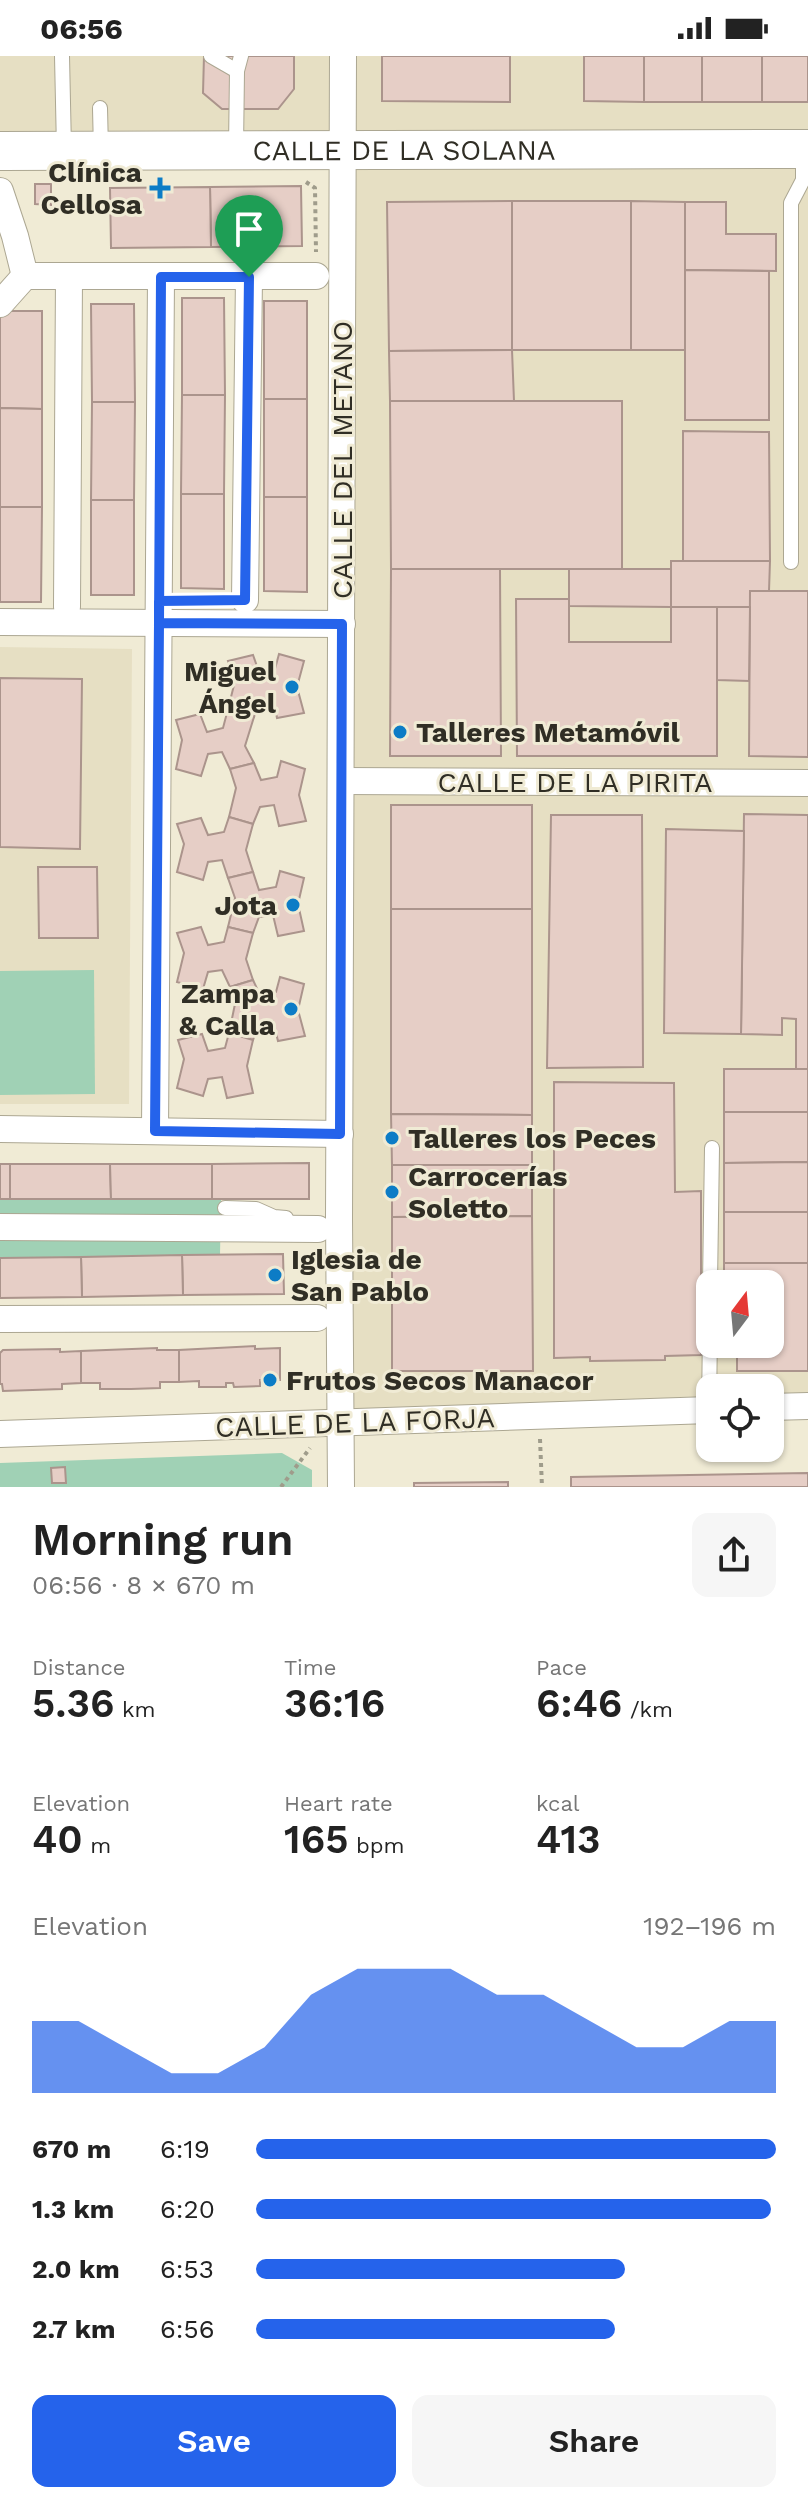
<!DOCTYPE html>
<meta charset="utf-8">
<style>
body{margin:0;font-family:"Work Sans",sans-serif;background:#f6f6f6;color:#222;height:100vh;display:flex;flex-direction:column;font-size:30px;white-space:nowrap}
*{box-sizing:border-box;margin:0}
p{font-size:26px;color:#767676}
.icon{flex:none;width:44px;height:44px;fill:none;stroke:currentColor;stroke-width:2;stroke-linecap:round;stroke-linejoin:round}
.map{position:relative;height:1431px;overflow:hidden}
.drawer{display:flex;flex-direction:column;background:#fff;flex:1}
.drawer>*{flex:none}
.needle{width:52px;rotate:16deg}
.controls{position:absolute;left:696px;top:1214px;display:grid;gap:16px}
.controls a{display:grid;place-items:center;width:88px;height:88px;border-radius:16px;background:#fff;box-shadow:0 2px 6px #0004;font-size:40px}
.pin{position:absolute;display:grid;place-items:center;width:68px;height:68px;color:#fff;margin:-82px -34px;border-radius:50% 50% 50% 0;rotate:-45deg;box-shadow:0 0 8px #0007}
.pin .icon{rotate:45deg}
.round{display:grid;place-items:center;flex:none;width:84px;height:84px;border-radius:16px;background:#f6f6f6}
.head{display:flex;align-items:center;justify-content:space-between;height:136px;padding:0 32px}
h1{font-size:44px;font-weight:600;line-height:60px}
.figures{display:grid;grid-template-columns:repeat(3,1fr);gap:12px;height:136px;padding:8px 32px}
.figures div{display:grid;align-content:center}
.figures b{font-size:40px;font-weight:600}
.figures small{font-size:22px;font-weight:400}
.figures p{font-size:22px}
.chart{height:224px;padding:16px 32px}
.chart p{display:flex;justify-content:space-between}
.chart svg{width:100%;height:144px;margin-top:8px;fill:#2563eb;opacity:.7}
.cta{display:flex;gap:16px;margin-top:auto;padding:16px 32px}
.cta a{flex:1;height:92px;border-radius:16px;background:#2563eb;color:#fff;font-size:32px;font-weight:600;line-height:92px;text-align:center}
.cta a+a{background:#f6f6f6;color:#222}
ul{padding:0 32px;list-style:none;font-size:26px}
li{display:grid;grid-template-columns:128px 96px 1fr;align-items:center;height:60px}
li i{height:20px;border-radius:10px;background:#2563eb}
.status{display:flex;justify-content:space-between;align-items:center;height:56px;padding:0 40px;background:#fff;direction:ltr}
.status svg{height:22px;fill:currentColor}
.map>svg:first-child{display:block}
.built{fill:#e6dfc3;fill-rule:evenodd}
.green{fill:#a0d1b5}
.building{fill:#e6cec6;stroke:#ab948c;stroke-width:2}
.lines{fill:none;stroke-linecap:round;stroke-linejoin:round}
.lane-casing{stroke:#aca792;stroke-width:16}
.street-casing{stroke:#aca792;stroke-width:28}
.secondary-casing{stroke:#aca792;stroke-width:40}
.path{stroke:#9f9c8b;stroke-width:4;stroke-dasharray:4 4;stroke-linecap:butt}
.lane{stroke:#fff;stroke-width:14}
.street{stroke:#fff;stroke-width:26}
.secondary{stroke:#fff;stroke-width:38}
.route-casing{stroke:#fff;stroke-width:16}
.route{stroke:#2563eb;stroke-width:10}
.poi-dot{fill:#0c7cc6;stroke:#f0ebd5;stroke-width:3}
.labels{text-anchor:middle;stroke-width:6;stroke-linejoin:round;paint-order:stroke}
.street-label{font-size:28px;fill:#302e25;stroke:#f0ebd5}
.poi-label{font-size:28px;font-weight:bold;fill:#302e25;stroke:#f0ebd5;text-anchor:start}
</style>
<div class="status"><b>06:56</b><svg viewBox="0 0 49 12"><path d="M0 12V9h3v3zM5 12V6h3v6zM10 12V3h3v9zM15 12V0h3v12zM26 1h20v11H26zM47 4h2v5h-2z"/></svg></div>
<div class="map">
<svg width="808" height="1431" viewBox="0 0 808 1431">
<rect width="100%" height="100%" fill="#f0ebd5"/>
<!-- built -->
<g class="built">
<path d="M0,0H808V1350L770,1351V1332H710V1354L340,1367L341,93L0,95ZM710,1228H770V1288H710Z"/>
<path d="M0,591L132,593L129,1048H0Z"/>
</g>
<!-- green -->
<g class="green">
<path d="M94,914L95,1038L0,1039V915Z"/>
<path d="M0,1143H221L220,1199L0,1202Z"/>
<path d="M282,1397L312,1414V1431H0V1407Z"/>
</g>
<!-- building -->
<g class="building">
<path d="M204,0H294V33L278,53H222L203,37Z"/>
<path d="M382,0H510V46L382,45Z"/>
<path d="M584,0H644V46L584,45Z"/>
<rect x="644" y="0" width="58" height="46"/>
<rect x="702" y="0" width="60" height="46"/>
<rect x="762" y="0" width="46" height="46"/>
<path d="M35,128H51V149L35,148Z"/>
<path d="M301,130L302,190L211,191L210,131Z"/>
<path d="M210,131L211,191L111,192L110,132Z"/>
<path d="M512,145V294L389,295L387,146Z"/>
<rect x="512" y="145" width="119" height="149"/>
<path d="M631,145L685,146V294H631Z"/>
<path d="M685,146H726V178H776V215L685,214Z"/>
<path d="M685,214L769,215V364H685Z"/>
<path d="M182,242H224L225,339H182Z"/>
<rect x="264" y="245" width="43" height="98"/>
<path d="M91,248H134L135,346H92Z"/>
<path d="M0,255H42V353L0,352Z"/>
<path d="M512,294L514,345H390L389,295Z"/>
<path d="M182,339H225L224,438H181Z"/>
<rect x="264" y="343" width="43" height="98"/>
<path d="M390,345H622V513H391Z"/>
<path d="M92,346H135L134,444H91Z"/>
<path d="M0,352L42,353V451H0Z"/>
<path d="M683,375L769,376L770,505H683Z"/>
<path d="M181,438H224V533L181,532Z"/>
<path d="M264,441H307V536L264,535Z"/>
<rect x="91" y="444" width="43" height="95"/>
<path d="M0,451H42L41,546H0Z"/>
<path d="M671,505H770L769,535H750V551H671Z"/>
<path d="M391,513H500L501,700H390Z"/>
<path d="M569,513H671V551L569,550Z"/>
<path d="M750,535H808V701L749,700Z"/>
<path d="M516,543H569V586H671V551H717V700H517Z"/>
<path d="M717,551H750L749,625L717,624Z"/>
<path d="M279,598L304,605L297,631L304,657L277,662L273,642L259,644L254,661L228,653L235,625L228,605L253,599L259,616L275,613Z"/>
<path d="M0,622L82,623L80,793L0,791Z"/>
<path d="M228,653L254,661L245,690L254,707L230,713L222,696L208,698L201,720L176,713L182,684L176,664L200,658L207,676L223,672Z"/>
<path d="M281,705L305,713L299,739L306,765L279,770L274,749L260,751L253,768L229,761L236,732L230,713L254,707L261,724L277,721Z"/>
<rect x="391" y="749" width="141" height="104"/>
<path d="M744,758L808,759V1013H796V963L782,962V979L741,978Z"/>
<path d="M551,759H642L643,1011L547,1012Z"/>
<path d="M229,761L253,768L246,794L253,816L228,822L222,804L208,806L203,824L177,816L184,788L177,768L201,762L208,779L224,776Z"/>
<path d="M666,773L744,775L741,978L664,977Z"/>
<path d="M38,811H97L98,882H39Z"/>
<path d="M280,815L304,822L298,848L304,875L278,880L273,859L259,861L253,877L228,871L235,842L228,822L253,816L259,834L276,831Z"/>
<path d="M391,853H532V1059L391,1058Z"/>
<path d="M201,871L208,889L224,886L228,871L253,877L246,903L253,924L230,931L222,914L208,916L203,933L177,926L184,897L177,877Z"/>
<path d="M280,921L304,928L298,954L305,980L278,985L273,965L259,966L253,984L229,977L235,948L230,931L253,924L260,939L276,936Z"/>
<path d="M229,977L253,984L247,1010L253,1037L227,1042L222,1021L208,1023L203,1040L177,1032L184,1003L178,984L202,978L208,995L225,992Z"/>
<rect x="724" y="1013" width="84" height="43"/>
<path d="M554,1026L674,1027L675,1136L701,1135V1299L665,1300V1304L590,1305V1301L554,1302Z"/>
<path d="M724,1056H808V1106L724,1107Z"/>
<path d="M391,1058L532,1059V1109H392Z"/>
<path d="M808,1106V1156H724V1107Z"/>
<path d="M309,1107V1143H212V1108Z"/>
<rect x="0" y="1108" width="10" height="35"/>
<path d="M10,1108H110L111,1143H10Z"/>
<path d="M110,1108H212V1143H111Z"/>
<path d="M392,1109H532V1160L392,1161Z"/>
<rect x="724" y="1156" width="84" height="51"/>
<path d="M532,1160L533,1315H392V1161Z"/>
<path d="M283,1198L284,1238L183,1239L182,1199Z"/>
<path d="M182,1199L183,1239L82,1241L81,1201Z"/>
<path d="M81,1201L82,1241L0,1242V1202Z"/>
<path d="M724,1207H808V1315H737V1288H770V1228H724Z"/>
<path d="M255,1290V1293L280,1292V1324H260V1330L234,1331L233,1327H226V1331H199V1325L179,1326V1294Z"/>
<path d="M157,1292V1294H179V1326H160V1332L131,1333H100V1327H81V1295Z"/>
<path d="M60,1293V1296L81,1295V1327L62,1328V1333L3,1335L2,1328H0V1297L3,1294Z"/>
<path d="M65,1411L66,1427H52L51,1412Z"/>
<path d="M808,1417V1431H571V1421Z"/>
<path d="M508,1426V1431H414V1427Z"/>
</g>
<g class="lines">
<!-- lane casing -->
<g class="lane-casing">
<g id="lane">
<path d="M62,0L64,93"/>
<path d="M211,0L237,15"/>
<path d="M100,52L101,94"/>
<path d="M236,92L237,15L241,0"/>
<path d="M791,506V147L803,124V93"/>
<path d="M225,1152L256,1153L274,1161L286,1162"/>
<path d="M710,1228L712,1092"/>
<path d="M709,1354L710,1272"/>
</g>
</g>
<!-- street casing -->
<g class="street-casing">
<g id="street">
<path d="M0,135L15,180L25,220H316"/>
<path d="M0,248L25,220"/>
<path d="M245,544L249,221"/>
<path d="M67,551L69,221"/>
<path d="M0,566L342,568"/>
<path d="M342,725L808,727"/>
<path d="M0,1073L340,1078"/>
<path d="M155,1075L161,221"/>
<path d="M0,1171L318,1173"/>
<path d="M0,1263L317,1262"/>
<path d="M770,1351L808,1350"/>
<path d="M0,1378L710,1354"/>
<path d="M341,1431L339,1163L343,0"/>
</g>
</g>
<!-- secondary casing -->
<g class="secondary-casing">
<g id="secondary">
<path id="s1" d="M0,95L808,93"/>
</g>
</g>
<!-- path -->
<g class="path">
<path d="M306,126L315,132L316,196"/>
<path d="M540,1383L542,1431"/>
<path d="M281,1431L310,1392"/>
</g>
<!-- lane -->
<use href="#lane" class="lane"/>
<!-- street -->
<use href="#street" class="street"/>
<!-- secondary -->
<use href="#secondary" class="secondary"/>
</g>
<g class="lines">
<!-- route casing -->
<g class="route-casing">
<path id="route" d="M249,221L245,544L159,545V567L155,1075L340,1078L342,568L159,567L161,221H249"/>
</g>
<!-- route -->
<use href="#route" class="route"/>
</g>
<!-- markers -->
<g class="poi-dot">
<path d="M156 120h8v8h8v8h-8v8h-8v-8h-8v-8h8z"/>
<circle cx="292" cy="631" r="8"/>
<circle cx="400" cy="676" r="8"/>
<circle cx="293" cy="849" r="8"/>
<circle cx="291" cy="953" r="8"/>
<circle cx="392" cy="1082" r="8"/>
<circle cx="392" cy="1136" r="8"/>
<circle cx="275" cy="1219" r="8"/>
<circle cx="270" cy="1324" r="8"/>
</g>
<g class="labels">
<!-- street labels -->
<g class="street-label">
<text dy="10" stroke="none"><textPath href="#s1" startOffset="404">CALLE DE LA SOLANA</textPath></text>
<text transform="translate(342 404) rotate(-90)" y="10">CALLE DEL METANO</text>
<text x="575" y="736">CALLE DE LA PIRITA</text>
<text transform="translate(355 1366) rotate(-2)" y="10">CALLE DE LA FORJA</text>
</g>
<!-- poi labels -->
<g class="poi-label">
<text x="142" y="126" text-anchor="end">Clínica<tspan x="142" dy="32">Cellosa</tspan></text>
<text x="276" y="625" text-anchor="end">Miguel<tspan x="276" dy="32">Ángel</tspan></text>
<text x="416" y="686">Talleres Metamóvil</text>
<text x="277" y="859" text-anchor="end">Jota</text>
<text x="275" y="947" text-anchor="end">Zampa<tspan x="275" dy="32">&amp; Calla</tspan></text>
<text x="408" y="1092">Talleres los Peces</text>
<text x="408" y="1130">Carrocerías<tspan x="408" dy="32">Soletto</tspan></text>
<text x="291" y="1213">Iglesia de<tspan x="291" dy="32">San Pablo</tspan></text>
<text x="286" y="1334">Frutos Secos Manacor</text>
</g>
</g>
</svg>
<div class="controls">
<a><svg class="needle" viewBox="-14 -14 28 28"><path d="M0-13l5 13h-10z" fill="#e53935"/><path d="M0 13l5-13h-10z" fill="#767676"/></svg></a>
<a><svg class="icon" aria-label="locate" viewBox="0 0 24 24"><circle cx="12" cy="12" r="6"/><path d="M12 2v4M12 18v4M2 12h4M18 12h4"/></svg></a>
</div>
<div class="pin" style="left:249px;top:221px;background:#1e9e55"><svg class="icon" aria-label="arrive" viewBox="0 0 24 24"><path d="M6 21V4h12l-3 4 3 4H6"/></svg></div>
</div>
<section class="drawer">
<div class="head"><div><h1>Morning run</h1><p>06:56 · 8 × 670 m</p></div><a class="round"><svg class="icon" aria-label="share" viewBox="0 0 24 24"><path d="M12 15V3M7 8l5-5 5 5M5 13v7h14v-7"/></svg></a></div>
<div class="figures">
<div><p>Distance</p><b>5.36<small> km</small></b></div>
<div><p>Time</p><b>36:16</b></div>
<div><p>Pace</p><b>6:46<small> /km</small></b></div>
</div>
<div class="figures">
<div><p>Elevation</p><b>40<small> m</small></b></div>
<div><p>Heart rate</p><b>165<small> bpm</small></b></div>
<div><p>kcal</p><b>413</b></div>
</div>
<div class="chart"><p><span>Elevation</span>192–196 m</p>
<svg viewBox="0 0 160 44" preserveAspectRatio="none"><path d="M0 44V22L10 22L20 30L30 38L40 38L50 30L60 14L70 6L80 6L90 6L100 14L110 14L120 22L130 30L140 30L150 22L160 22V44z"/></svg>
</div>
<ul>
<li><b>670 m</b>6:19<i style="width:100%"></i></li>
<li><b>1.3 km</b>6:20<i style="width:99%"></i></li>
<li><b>2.0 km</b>6:53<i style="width:71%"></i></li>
<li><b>2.7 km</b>6:56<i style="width:69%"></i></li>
</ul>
<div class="cta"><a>Save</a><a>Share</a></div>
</section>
